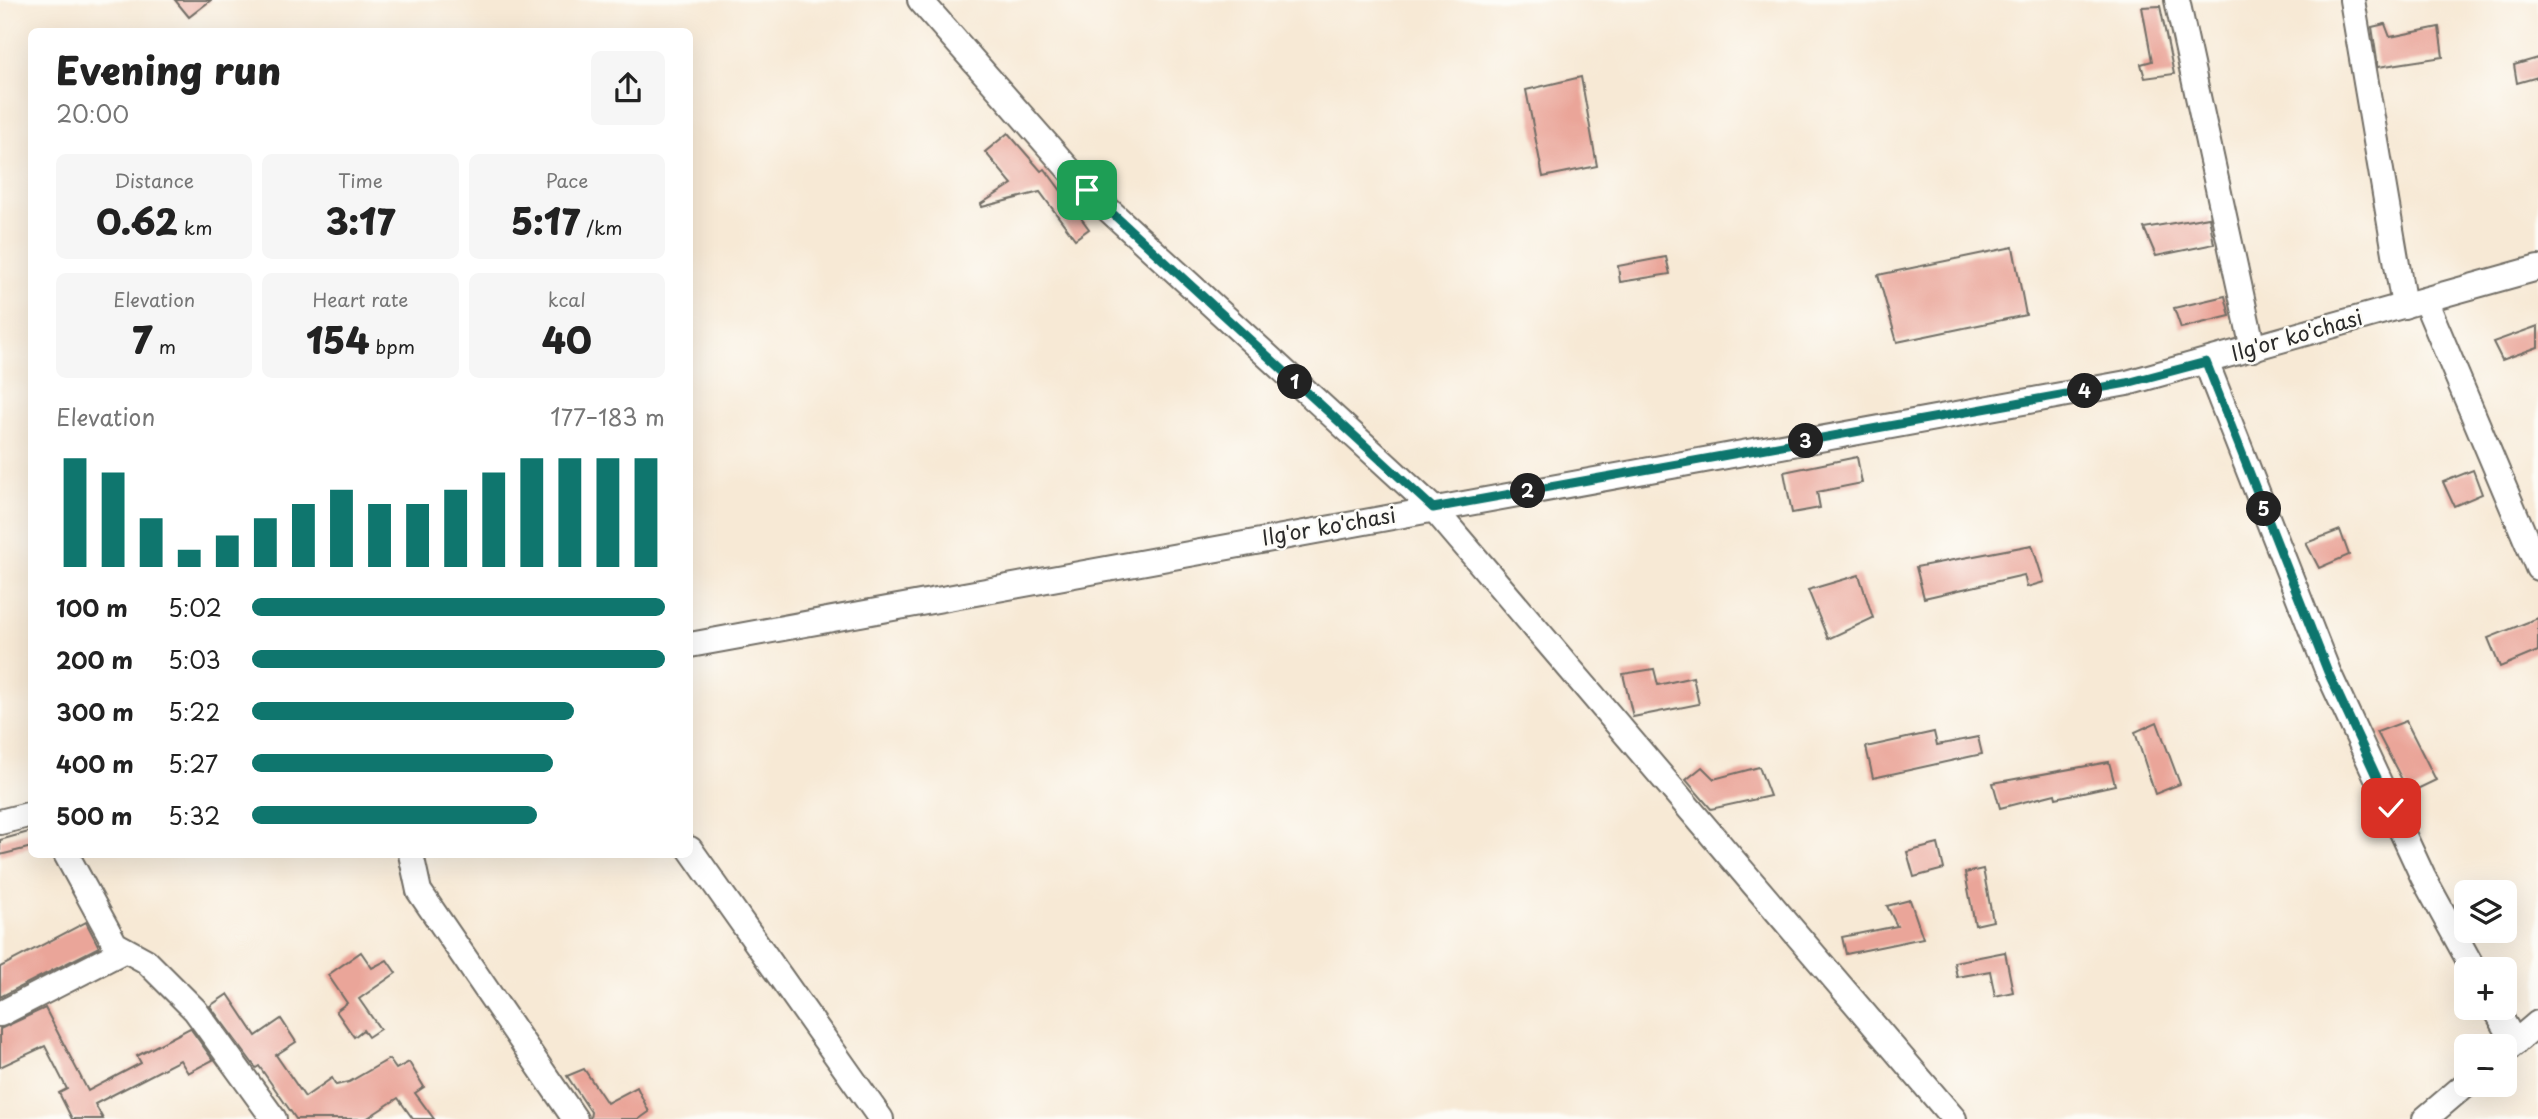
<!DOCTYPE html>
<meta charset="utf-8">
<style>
body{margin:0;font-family:"Playpen Sans",sans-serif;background:#f6f6f6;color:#222;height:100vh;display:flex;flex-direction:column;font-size:26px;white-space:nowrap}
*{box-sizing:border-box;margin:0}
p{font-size:23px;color:#767676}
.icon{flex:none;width:38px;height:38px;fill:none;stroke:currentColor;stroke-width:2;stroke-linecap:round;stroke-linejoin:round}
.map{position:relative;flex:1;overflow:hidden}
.side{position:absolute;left:28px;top:28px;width:665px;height:830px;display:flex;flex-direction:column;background:#fff;border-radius:10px;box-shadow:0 7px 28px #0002}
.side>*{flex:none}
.controls{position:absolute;left:2454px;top:880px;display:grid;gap:14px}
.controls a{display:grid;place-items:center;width:63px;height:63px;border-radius:10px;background:#fff;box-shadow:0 7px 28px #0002;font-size:35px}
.pin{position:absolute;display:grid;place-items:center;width:60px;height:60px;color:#fff;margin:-30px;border-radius:14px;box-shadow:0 4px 10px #0006}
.km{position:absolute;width:35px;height:35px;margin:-18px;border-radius:50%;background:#222;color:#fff;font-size:19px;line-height:35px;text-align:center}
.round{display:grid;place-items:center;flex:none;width:74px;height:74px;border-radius:10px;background:#f6f6f6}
.summary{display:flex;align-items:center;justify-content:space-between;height:119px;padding:0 28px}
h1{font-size:38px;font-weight:800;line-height:52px}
.stats{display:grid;grid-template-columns:repeat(3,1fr);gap:10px;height:119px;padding:7px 28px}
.stats div{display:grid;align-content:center;border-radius:10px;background:#f6f6f6;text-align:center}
.stats b{font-size:35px;font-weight:800}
.stats small{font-size:19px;font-weight:400}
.stats p{font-size:19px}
.chart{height:196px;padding:14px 28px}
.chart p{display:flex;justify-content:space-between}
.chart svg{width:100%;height:126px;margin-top:7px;stroke:#0f766e;stroke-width:6}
ul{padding:0 28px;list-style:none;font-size:23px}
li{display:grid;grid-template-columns:112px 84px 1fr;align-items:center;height:52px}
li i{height:18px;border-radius:9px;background:#0f766e}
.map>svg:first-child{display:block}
.building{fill:#eaa599}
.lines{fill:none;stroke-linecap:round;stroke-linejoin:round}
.minor-casing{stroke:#726e66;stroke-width:28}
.minor{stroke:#fff;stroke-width:24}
.route-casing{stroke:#fff;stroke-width:14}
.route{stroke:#0f766e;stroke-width:9}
.labels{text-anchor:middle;stroke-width:5;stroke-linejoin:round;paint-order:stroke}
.street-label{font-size:21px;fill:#2b2b2b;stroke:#fdfcf7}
</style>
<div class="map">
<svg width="2538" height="1119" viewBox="0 0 2538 1119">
<rect width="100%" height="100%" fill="#fdfcf7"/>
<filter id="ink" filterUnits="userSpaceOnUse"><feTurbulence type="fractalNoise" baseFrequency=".0143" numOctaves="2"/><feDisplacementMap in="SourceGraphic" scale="14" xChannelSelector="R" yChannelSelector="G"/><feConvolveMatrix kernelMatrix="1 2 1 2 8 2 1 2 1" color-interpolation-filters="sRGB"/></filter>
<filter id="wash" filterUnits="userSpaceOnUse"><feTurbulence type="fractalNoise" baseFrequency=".00686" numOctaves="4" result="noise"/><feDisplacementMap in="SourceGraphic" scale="28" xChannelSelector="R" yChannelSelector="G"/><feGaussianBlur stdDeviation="1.57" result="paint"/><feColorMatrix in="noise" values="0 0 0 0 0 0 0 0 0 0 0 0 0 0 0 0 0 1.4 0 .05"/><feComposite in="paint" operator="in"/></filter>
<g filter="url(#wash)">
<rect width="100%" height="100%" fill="#f7e9d5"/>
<g id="blocks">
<!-- building -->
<g class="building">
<path d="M175,0H211L189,17Z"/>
<path d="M2160,6L2174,74L2145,78L2141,64L2152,61L2142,7Z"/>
<path d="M2385,24L2390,37L2439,27L2443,57L2378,67L2372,27Z"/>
<path d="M2538,58V77L2517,83L2514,65Z"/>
<path d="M1581,77L1597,166L1543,177L1526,90Z"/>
<path d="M1008,133L1041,171L1045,169L1089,229L1075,239L1040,192L982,207L981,204L1012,184L985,152Z"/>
<path d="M2209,217L2214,244L2156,256L2144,228Z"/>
<path d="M2013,247L2026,315L1897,342L1878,275Z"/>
<path d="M1666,257L1670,274L1620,282L1618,266Z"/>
<path d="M2225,296L2230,316L2181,328L2174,308Z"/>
<path d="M2538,326V347L2502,360L2493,342Z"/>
<path d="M1857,457L1862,483L1817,492L1820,508L1792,513L1784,472Z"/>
<path d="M2473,470L2482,494L2454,506L2443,482Z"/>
<path d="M2340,530L2349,555L2319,568L2306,543Z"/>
<path d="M2032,545L2044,582L2027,587L2024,575L1924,598L1916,567Z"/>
<path d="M1859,575L1873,618L1828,639L1808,590Z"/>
<path d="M2538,618V651L2500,667L2488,638Z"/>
<path d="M1654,669L1658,685L1693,677L1699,704L1633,717L1623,674Z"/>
<path d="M2406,721L2436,780L2409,793L2377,732Z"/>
<path d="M2157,722L2180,784L2155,794L2135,732Z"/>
<path d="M1934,732L1937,745L1978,737L1982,754L1873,778L1866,747Z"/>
<path d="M2109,762L2115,785L2056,798L2055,794L2000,808L1993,783Z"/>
<path d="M1702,767L1714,779L1759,767L1770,796L1711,809L1686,780Z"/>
<path d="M32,831V847L0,855V840Z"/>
<path d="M1938,844L1944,869L1914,877L1907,852Z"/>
<path d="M1983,869L1993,921L1975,925L1965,873Z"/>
<path d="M1910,900L1923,938L1846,954L1842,937L1897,926L1887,906Z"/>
<path d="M86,922L99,947L0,997V967Z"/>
<path d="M361,952L372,968L387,960L396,973L359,999L380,1029L368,1037L363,1030L354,1037L336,1011L347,1003L328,975Z"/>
<path d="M2005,952L2013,992L1995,996L1990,971L1957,977L1954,962Z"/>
<path d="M228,994L256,1036L281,1019L296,1042L276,1055L305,1097L332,1078L336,1085L349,1082L389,1059L396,1069L409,1062L424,1087L415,1093L434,1119H413L398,1098L366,1119H296L259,1066L256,1068L210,1006Z"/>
<path d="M45,1008L88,1091L141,1063L137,1056L190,1028L213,1060L188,1073L180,1060L95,1104L103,1119H72L59,1093L67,1089L45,1046L0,1067V1029Z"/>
<path d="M584,1069L607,1103L637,1087L649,1112L639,1119H590L591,1112L567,1076Z"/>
</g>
</g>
</g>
<g filter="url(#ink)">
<use href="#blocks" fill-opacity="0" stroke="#726e66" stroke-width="2"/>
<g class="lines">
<!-- minor casing -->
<g class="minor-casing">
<g id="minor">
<path d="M920,0L1087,190L1433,508L1954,1119"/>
<path d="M2177,0L2253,349"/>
<path d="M2352,0L2404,306"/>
<path d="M2425,300L2538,568"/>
<path d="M2206,362L2328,672L2423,877L2474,970"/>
<path d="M690,645L2127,383L2538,268"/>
<path d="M0,822L32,814"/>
<path d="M690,849L881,1119"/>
<path d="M66,854L115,944L146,961L195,1010L274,1119"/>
<path d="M411,854L419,891L575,1119"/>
<path d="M2495,1008L2515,1043"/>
<path d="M0,1014L125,950"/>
<path d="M2504,1052L2538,1023"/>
<path d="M2425,1119L2466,1084"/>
</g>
</g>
<!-- minor -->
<use href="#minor" class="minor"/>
</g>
</g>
<g class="lines" filter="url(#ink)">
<!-- route casing -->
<g class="route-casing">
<path id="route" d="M1087,190L1433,508L2127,383L2206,362L2328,672L2391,808"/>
</g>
<!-- route -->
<use href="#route" class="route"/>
</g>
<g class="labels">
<!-- street labels -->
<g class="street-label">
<text transform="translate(2297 336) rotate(-16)" y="7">Ilg'or ko'chasi</text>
<text transform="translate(1329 527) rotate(-10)" y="7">Ilg'or ko'chasi</text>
</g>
</g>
</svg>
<div class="controls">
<a><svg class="icon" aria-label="layers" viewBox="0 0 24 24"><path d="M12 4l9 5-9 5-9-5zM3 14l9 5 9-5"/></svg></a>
<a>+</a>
<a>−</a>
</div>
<div class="pin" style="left:1087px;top:190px;background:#1e9e55"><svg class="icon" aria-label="arrive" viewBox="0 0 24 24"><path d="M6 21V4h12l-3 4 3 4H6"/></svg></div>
<div class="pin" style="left:2391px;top:808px;background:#d93025"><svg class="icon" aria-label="check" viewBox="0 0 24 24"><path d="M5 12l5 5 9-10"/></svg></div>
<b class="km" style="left:1295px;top:382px">1</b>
<b class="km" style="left:1528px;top:491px">2</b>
<b class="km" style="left:1806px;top:441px">3</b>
<b class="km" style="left:2085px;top:391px">4</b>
<b class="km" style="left:2264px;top:509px">5</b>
<section class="side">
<div class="summary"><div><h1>Evening run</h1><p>20:00</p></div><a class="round"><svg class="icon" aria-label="share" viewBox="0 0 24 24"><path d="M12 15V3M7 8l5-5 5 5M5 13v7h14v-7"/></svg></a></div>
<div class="stats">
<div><p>Distance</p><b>0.62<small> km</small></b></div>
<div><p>Time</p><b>3:17</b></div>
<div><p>Pace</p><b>5:17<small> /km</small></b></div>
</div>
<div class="stats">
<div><p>Elevation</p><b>7<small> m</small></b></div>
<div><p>Heart rate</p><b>154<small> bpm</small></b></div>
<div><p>kcal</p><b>40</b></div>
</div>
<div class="chart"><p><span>Elevation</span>177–183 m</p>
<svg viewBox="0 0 160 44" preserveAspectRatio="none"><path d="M5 44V6M15 44V11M25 44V27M35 44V38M45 44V33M55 44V27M65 44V22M75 44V17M85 44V22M95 44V22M105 44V17M115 44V11M125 44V6M135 44V6M145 44V6M155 44V6"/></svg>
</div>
<ul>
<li><b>100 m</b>5:02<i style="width:100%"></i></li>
<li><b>200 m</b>5:03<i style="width:100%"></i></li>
<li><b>300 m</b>5:22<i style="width:78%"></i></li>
<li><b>400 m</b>5:27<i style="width:73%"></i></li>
<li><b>500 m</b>5:32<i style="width:69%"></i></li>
</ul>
</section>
</div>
